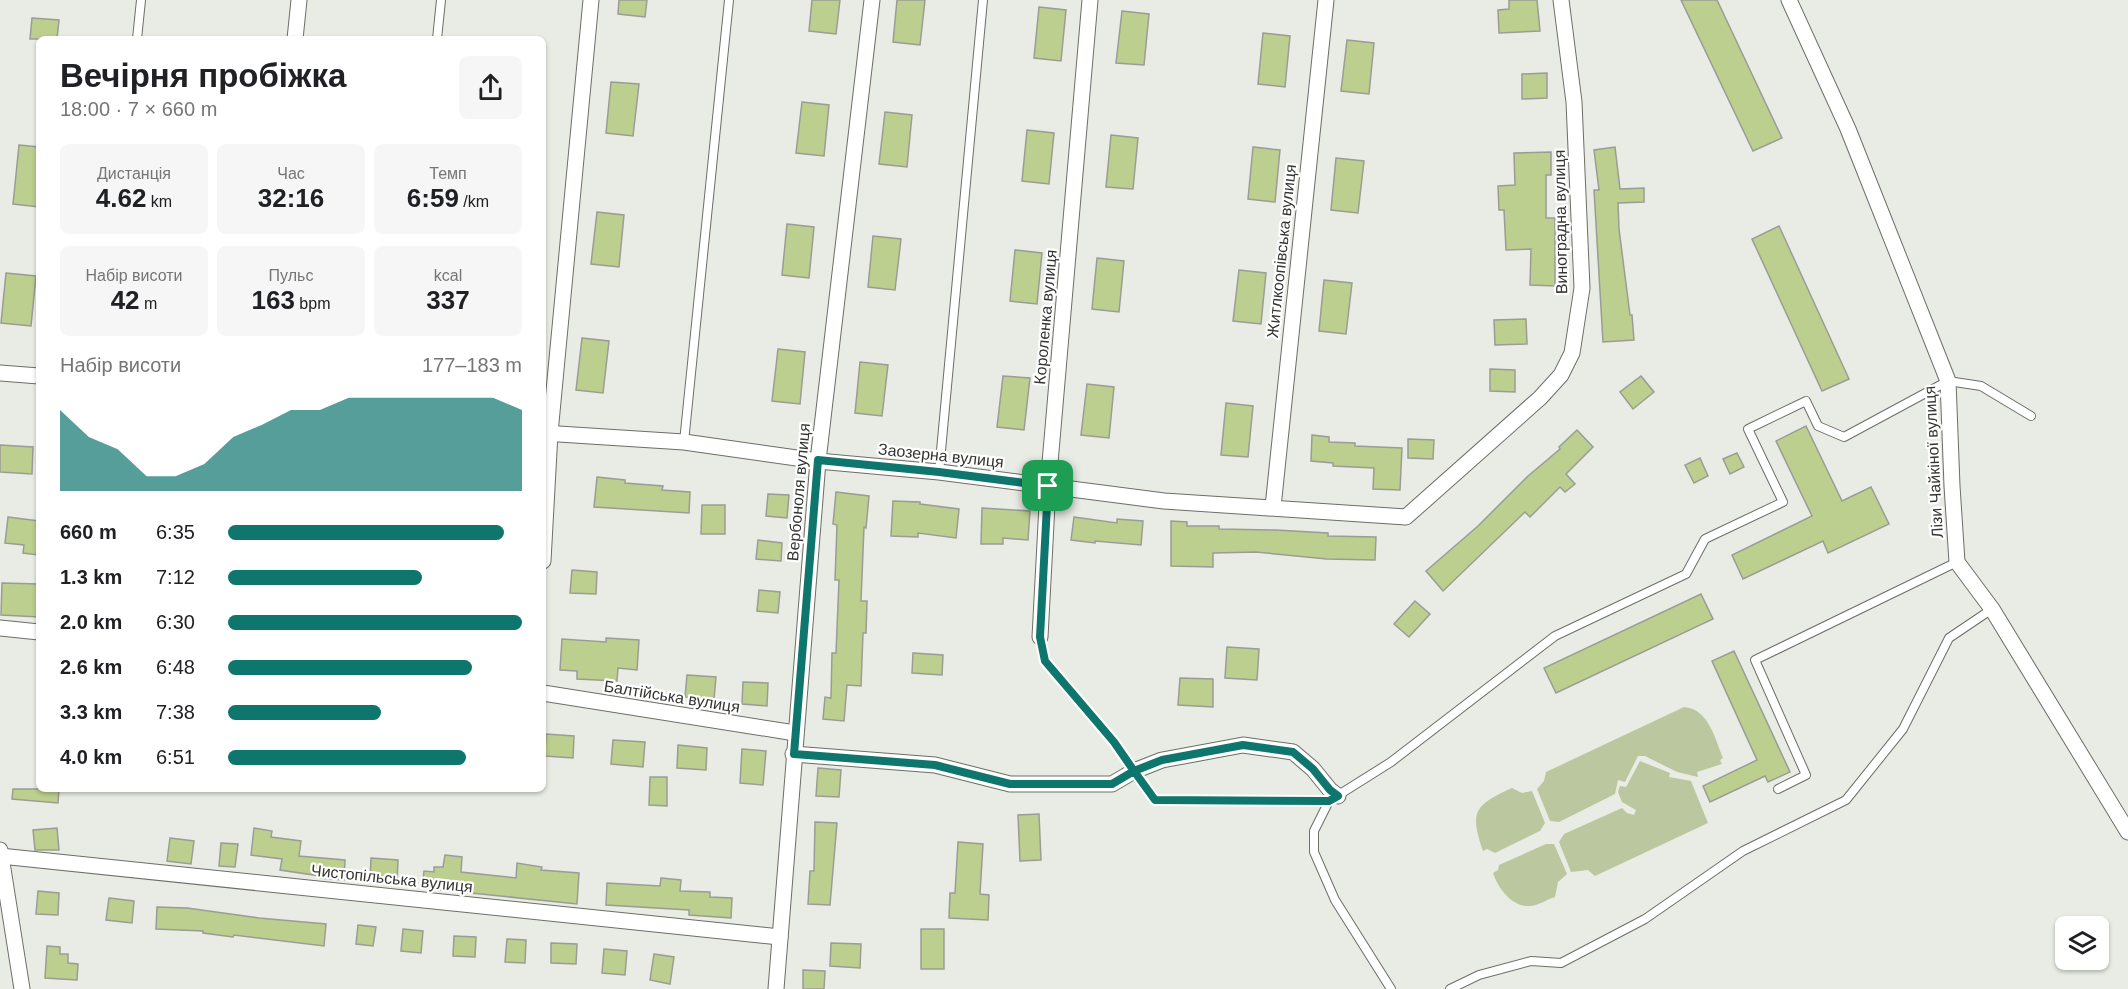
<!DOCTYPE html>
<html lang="uk">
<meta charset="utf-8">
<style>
body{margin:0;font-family:Helvetica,sans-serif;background:#f6f6f6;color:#202124;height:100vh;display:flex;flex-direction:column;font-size:22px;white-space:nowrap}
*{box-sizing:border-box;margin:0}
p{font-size:20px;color:#757577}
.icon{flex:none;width:33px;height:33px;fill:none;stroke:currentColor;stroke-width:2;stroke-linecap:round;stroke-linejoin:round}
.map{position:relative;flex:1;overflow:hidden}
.details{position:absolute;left:36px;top:36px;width:510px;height:756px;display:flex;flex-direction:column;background:#fff;border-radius:9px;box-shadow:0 2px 4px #0004}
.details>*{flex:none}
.controls{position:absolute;left:2055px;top:916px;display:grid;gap:12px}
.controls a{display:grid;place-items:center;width:54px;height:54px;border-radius:9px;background:#fff;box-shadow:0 2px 4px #0004;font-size:30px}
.pin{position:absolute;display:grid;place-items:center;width:51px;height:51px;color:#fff;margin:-26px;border-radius:12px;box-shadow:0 3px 9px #0006}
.round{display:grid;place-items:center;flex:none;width:63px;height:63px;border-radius:9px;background:#f6f6f6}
.overview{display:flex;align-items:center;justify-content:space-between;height:102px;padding:0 24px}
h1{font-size:33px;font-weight:600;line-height:45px}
.metrics{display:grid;grid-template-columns:repeat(3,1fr);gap:9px;height:102px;padding:6px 24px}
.metrics div{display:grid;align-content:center;border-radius:9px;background:#f6f6f6;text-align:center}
.metrics b{font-size:26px;font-weight:600}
.metrics small{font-size:16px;font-weight:400}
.metrics p{font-size:16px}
.chart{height:168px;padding:12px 24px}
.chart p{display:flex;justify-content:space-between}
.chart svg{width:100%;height:108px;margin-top:6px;fill:#0f766e;opacity:.7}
ul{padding:0 24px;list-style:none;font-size:20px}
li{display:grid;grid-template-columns:96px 72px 1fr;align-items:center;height:45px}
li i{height:15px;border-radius:8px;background:#0f766e}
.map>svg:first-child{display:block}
.green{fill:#bac79f}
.building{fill:#bccf8e;stroke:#9a9d95;stroke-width:1.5}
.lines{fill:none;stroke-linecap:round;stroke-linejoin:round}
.service-casing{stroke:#6c6e67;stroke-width:10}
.minor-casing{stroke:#6c6e67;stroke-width:17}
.service{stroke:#fff;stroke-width:8}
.minor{stroke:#fff;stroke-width:15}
.route-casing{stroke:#fff;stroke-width:12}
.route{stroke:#0f766e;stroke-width:8}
.labels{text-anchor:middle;stroke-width:4.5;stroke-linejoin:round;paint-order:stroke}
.street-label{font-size:16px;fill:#343532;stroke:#fff}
</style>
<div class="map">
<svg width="2128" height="989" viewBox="0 0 2128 989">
<rect width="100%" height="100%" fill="#e9ece4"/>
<!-- green -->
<g class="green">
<path d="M1684,707C1709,709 1715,739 1723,758L1720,760L1722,764L1697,772L1698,777L1677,772L1645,756H1638L1625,782L1618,780L1615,794L1559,822L1550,821L1537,789L1544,781L1546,772Z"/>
<path d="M1640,761L1670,773L1669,777L1691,781L1708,823L1595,876L1588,870L1571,872L1559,842L1564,834L1622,808L1627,813L1634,815L1636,810L1622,802L1618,792L1620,786L1626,787Z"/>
<path d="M1512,788L1522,793L1532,791L1545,823L1540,831L1495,853L1487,849L1483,851C1469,811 1475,805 1512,788Z"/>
<path d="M1546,844H1554L1567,874L1558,882L1555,897C1548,899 1539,905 1531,906C1512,908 1498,888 1493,873L1498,870L1499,865Z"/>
</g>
<!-- building -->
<g class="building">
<path d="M619,0H647L645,17L618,14Z"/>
<path d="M812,0H840L836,34L809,31Z"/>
<path d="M897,0H925L920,45L893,42Z"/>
<path d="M1509,0H1537L1540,31L1499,33L1498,10L1509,9Z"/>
<path d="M1681,0H1717L1782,138L1753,151Z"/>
<path d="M1039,7L1066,10L1061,61L1034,58Z"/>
<path d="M1122,11L1149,14L1144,65L1116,63Z"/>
<path d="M32,18L59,20L57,39H30Z"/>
<path d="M1263,33L1290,36L1285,87L1258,84Z"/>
<path d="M1347,40L1374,43L1369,94L1341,91Z"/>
<path d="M1547,73V98L1522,99V74Z"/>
<path d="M611,82L639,84L633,136L606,133Z"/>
<path d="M802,102L829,105L824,156L796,153Z"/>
<path d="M885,112L912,115L907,167L879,164Z"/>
<path d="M1027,130L1054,133L1049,184L1022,181Z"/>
<path d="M1111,135L1138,138L1133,189L1106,187Z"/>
<path d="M19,145L39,147V207L13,204Z"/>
<path d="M1253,147L1280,150L1275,202L1248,199Z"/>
<path d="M1615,147L1620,189L1644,188V202L1618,203L1619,229L1630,315H1632L1634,340L1603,342L1594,190H1599L1594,150Z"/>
<path d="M1551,152V175H1546V218H1555V286L1530,285L1531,249L1506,250L1504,210H1499L1498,186L1515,185L1514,153Z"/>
<path d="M1336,158L1364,161L1358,213L1331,210Z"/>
<path d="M597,212L624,215L619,267L591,264Z"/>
<path d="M787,224L814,227L809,278L782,275Z"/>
<path d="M1779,226L1849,379L1822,391L1752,239Z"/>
<path d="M873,236L901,239L895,290L868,287Z"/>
<path d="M1015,250L1042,253L1037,304L1010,301Z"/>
<path d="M1097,258L1124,261L1119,312L1092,309Z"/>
<path d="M1239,270L1266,273L1261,324L1233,321Z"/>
<path d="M6,273L36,276L31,326L1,323Z"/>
<path d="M1324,280L1352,283L1346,334L1319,331Z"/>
<path d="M1526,319L1527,344L1495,345L1494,320Z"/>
<path d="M582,338L609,341L603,393L576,390Z"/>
<path d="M778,349L805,352L800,404L772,401Z"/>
<path d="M860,362L888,365L882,416L855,413Z"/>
<path d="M1490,369L1515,370V392L1490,391Z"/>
<path d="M1003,376L1030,378L1024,430L997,427Z"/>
<path d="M1641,376L1654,392L1633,409L1620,392Z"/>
<path d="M1087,384L1114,387L1109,438L1081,435Z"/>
<path d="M1226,403L1253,406L1248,457L1221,455Z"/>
<path d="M1806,426L1842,501L1871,487L1889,524L1828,553L1823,541L1743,579L1732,555L1812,516L1776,441Z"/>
<path d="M1577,430L1593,447L1566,474L1575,484L1565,492L1560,487L1530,517L1525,512L1443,591L1426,571L1478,526L1528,476L1560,449L1559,447Z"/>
<path d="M1312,435L1329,437V442L1355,443V446L1402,448L1400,490L1373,489L1374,468L1333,466V463L1311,461Z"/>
<path d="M1408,439L1434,440L1433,459L1408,458Z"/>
<path d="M0,445L33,447L32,474L0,472Z"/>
<path d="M1737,453L1744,467L1730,474L1723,459Z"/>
<path d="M1700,458L1708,476L1694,483L1685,465Z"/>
<path d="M597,477L625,480V483L663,486L662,490L690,492L689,513L594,507Z"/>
<path d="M836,492L869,496L866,528L864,527L861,601H867L866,633H863L861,686L847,685L844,721L823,719L825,697L831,698L832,653H836L839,580H835L837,525L833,524Z"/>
<path d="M768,494L789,495L787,518L766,516Z"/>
<path d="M893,501L920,502V504L959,509L956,538L918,533V537L891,536Z"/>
<path d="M702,505H725V534H701Z"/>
<path d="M982,508L1030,511L1028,540L1003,538V544H981Z"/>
<path d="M8,517L39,521L38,555L23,553L24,545L5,543Z"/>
<path d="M1074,517L1117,523V519L1143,521L1141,545L1095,541V543L1071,540Z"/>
<path d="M1171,521L1187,522V526H1219V529L1276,530L1328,533V536L1376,537L1375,560L1327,559L1256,552L1213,553V567L1171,566Z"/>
<path d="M758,540L782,543L781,561L756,559Z"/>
<path d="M572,570L597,572L596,594L570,593Z"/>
<path d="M2,583L39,584V617L1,615Z"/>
<path d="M759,590L780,592L778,613L757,611Z"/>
<path d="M1701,594L1713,619L1556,693L1544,668Z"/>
<path d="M1415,601L1430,614L1409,637L1394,624Z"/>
<path d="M606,638L639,640L637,670L618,668L617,681L577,679V671L560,670L562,639L606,642Z"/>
<path d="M1227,647L1259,649L1257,680L1225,678Z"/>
<path d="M1734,651L1790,772L1768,782L1765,776L1710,802L1703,786L1757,760L1712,661Z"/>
<path d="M913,653L943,655L942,675L912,673Z"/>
<path d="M687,675L716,677L714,699L685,697Z"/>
<path d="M1180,678L1213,679V707L1178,705Z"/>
<path d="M743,682L768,683L767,706L742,704Z"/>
<path d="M546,734L574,736L573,758L545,756Z"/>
<path d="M613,740L645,742L643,767L611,764Z"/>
<path d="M678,745L707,748L706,770L677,768Z"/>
<path d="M742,749L766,751L763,785L740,783Z"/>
<path d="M818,768L841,770L839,797L816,796Z"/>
<path d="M650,777H667V806L649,805Z"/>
<path d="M13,789H59L58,803L12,799Z"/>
<path d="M1039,814L1041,860L1020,861L1018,815Z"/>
<path d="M815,822L837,823L830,905L808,904L810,871H814Z"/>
<path d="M57,828L59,850H35L33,830Z"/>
<path d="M254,828L272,831L271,837L301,841L299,856L345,860L344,880L320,878V876L280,870L282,859L251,855Z"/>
<path d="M170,838L194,841L191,864L167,861Z"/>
<path d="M958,842L983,844L980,894L989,895L988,920L949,918L950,893H955Z"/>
<path d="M221,843L238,844L235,867L219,866Z"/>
<path d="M445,855L462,857L461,872L516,878L517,863L542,867L541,870L579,873L577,904L422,888L424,871L434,872V867H443Z"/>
<path d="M371,858L398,860L397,883L370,881Z"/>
<path d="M661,878L681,880L680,891L710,892V897L732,898L731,918L689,915V910L606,905L607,883L660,886Z"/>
<path d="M38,891L59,893L58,915L36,914Z"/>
<path d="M109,898L134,901L132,923L106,920Z"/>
<path d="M157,907L187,908L259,918L326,924L324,946L234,935L233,937L203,933V931L156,929Z"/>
<path d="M358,925L376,927L373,946L356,944Z"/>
<path d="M403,929L423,931L421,953L401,951Z"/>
<rect x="921" y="929" width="23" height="40"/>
<path d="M454,936L476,937L475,957L453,956Z"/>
<path d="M507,939L526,940L525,963L505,962Z"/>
<path d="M551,943L577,944L576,964L551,963Z"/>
<path d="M831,943L861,944L860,968L830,966Z"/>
<path d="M47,946L60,947V954H68V963L78,964L77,980L45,978Z"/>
<path d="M604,949L627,951L625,975L602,973Z"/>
<path d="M654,954L674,957L670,984L650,980Z"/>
<path d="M803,970L825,971L824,989H803Z"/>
</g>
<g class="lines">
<!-- service casing -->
<g class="service-casing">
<g id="service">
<path d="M137,39L141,0"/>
<path d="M437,39L441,0"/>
<path d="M684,442L729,0"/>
<path d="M939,472L983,0"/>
<path d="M1040,637L1045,661L1114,742L1155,800L1329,801L1391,762L1555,636L1686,574L1705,539L1783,502L1748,429L1806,401L1818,426L1844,437L1948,381L1981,386L2031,416"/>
<path d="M1778,789L1806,775L1755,660L1957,562"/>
<path d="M1329,801L1314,831V852L1335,900L1391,989"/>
<path d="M1450,989L1479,975L1531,961L1561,963L1645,919L1743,851L1846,800L1903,729L1949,638L1992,609"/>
</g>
</g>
<!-- minor casing -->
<g class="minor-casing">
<g id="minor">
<path d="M1789,0L1848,129L1948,381L1952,486L1957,562L1992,609L2128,832"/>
<path d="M295,39L299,0"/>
<path d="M0,373L39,376"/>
<path d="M543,433L684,442L818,461L939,472L1164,501L1406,517L1540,398L1561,375L1572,353L1582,288L1574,102L1561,0"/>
<path d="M1273,507L1326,0"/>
<path d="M543,561L550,433L591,0"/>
<path d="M0,628L39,632"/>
<path d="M1040,637L1048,486L1090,0"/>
<path d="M543,693L795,733"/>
<path d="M793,754L935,765L1010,784H1112L1134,771L1162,760L1243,745L1293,752L1313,769L1330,790L1338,796"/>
<path d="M0,850L22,989"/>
<path d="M0,856L780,937"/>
<path d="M776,989L818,461L872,0"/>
</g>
</g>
<!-- service -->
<use href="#service" class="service"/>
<!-- minor -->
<use href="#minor" class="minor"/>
</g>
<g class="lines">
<!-- route casing -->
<g class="route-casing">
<path id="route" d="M1048,486L939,472L818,460L794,754L935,765L1010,784H1112L1134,771L1155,800L1329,801L1338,796L1330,790L1313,769L1293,752L1243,745L1162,760L1134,771L1114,742L1045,661L1040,637L1048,486"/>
</g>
<!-- route -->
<use href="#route" class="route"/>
</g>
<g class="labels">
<!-- street labels -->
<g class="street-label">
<text transform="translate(1560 222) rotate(-91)" y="6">Виноградна вулиця</text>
<text transform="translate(1281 251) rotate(-84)" y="6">Житлкоопівська вулиця</text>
<text transform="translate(1045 317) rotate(-85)" y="6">Короленка вулиця</text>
<text transform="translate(941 455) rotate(6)" y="6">Заозерна вулиця</text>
<text transform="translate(1933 462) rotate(-93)" y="6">Лізи Чайкіної вулиця</text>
<text transform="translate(798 492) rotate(-85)" y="6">Вербоноля вулиця</text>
<text transform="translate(672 696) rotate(9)" y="6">Балтійська вулиця</text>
<text transform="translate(392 878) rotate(6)" y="6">Чистопільська вулиця</text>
</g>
</g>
</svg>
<div class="controls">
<a><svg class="icon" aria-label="layers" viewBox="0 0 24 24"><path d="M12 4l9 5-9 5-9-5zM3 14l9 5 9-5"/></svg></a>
</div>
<div class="pin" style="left:1048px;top:486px;background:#1e9e55"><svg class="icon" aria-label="arrive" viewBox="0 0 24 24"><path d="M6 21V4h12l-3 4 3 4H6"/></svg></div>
<section class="details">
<div class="overview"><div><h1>Вечірня пробіжка</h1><p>18:00 · 7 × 660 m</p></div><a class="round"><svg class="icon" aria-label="share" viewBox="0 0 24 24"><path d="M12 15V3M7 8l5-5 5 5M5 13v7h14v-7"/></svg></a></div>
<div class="metrics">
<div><p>Дистанція</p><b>4.62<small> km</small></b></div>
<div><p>Час</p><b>32:16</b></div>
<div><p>Темп</p><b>6:59<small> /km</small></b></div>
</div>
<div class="metrics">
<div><p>Набір висоти</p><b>42<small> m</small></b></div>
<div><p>Пульс</p><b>163<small> bpm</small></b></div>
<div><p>kcal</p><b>337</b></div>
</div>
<div class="chart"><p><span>Набір висоти</span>177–183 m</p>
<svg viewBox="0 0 160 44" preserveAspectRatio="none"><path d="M0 44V11L10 22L20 27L30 38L40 38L50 33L60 22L70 17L80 11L90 11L100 6L110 6L120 6L130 6L140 6L150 6L160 11V44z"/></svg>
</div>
<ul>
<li><b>660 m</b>6:35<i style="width:94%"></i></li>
<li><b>1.3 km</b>7:12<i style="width:66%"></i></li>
<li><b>2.0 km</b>6:30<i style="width:100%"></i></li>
<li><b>2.6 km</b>6:48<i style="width:83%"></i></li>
<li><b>3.3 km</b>7:38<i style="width:52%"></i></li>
<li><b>4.0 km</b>6:51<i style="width:81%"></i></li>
</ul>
</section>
</div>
